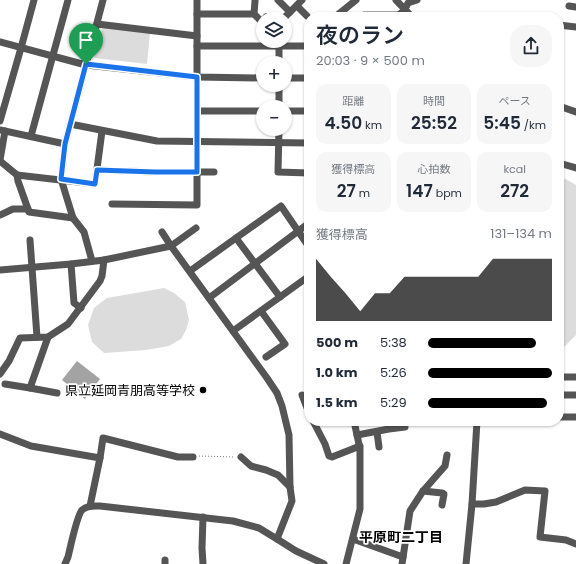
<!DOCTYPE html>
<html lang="ja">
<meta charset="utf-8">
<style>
body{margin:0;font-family:Poppins,"Noto Sans JP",sans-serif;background:#f6f6f7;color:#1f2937;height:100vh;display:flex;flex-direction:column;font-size:15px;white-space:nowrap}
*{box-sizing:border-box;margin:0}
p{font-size:13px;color:#747a83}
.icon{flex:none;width:22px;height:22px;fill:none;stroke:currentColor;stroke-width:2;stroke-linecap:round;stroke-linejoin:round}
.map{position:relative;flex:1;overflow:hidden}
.drawer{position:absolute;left:304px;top:12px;width:260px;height:414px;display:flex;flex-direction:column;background:#fff;border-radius:16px;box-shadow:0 1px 3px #0004}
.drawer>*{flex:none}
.tools{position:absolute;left:256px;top:12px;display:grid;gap:8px}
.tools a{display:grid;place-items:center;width:36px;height:36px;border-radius:50%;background:#fff;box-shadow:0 1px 3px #0004;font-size:20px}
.pin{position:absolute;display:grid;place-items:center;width:34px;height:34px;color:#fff;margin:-41px -17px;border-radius:50% 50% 50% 0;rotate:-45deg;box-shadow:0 0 4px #0007}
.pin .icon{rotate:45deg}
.round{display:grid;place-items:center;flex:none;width:42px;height:42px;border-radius:16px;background:#f6f6f7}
.headline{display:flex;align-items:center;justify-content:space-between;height:68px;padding:0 12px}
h1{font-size:22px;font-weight:600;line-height:30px}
.figures{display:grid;grid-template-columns:repeat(3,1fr);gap:6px;height:68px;padding:4px 12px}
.figures div{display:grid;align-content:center;border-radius:10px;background:#f6f6f7;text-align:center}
.figures b{font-size:17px;font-weight:600}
.figures small{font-size:11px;font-weight:400}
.figures p{font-size:11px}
.chart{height:112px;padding:8px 12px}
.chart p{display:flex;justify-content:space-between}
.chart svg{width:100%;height:72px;margin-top:4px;fill:#000;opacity:.7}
ul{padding:0 12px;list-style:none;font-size:13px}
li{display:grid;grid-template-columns:64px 48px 1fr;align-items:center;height:30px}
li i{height:10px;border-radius:5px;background:#000}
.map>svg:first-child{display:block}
.green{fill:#dcdcdc}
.water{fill:#a3a3a3}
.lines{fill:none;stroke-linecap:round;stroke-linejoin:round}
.path{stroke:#777;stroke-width:1;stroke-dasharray:1 2;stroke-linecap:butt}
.minor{stroke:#555;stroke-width:7}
.route-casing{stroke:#fff;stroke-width:8}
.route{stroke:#1a73e8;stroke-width:5}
.poi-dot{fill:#000;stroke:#fff;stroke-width:1.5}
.labels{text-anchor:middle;stroke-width:3.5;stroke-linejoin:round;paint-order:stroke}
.poi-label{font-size:13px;fill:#000;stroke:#fff;text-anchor:end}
.neighbourhood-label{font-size:14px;font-weight:bold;fill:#000;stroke:#fff}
</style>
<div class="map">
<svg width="576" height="564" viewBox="0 0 576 564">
<rect width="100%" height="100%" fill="#fff"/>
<!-- green -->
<g class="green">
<path d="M103,27L150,33L147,64L94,58Z"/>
<path d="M559,177H562L576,185V335L559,352Z"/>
<path d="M164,288L174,293L185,302L189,320L186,330L181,339L169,346L146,350L104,353L92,342L88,325L94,308L107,298Z"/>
</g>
<!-- water -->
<path class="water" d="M77,361L100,379L85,399L62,380Z"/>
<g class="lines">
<!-- path -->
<path class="path" d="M199,456L234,457"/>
<!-- minor -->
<g class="minor">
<path d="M255,0V1L254,14L263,23"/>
<path d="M278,0L290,12"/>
<path d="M396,0L412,17"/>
<path d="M297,6L307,16"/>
<path d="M569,6L576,7"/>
<path d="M197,14H254"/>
<path d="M266,17L268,19"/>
<path d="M335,17L356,0"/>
<path d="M361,17L364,15H398C403,13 406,8 408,3L417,0"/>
<path d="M283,19L302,0"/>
<path d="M97,24L197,36"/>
<path d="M559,25L576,27"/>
<path d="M279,41V63"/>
<path d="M0,42L71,61L86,65L197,77L263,78"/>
<path d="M197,46H309"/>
<path d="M285,78H309"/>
<path d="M279,85V107"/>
<path d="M559,106L576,112"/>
<path d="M198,111H263"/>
<path d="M285,111H309"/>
<path d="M0,121L21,48L34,0"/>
<path d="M70,124L157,141L309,143"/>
<path d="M279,129L278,172L309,173"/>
<path d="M0,130L65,144"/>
<path d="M31,136L68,0"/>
<path d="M0,160L5,131"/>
<path d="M0,161L17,175L18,181L29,212L73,218"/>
<path d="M559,163L576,168"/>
<path d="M97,170L155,172H214"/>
<path d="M17,175L95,184L102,131"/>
<path d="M112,204L197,205V0"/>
<path d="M0,215L13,209H28"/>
<path d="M162,232L171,246L196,228"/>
<path d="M30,240L37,337"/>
<path d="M92,261L84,232L73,218L61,179L65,144L103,0"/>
<path d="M71,264L74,303L81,308"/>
<path d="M0,270L71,264L104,260"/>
<path d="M190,271L236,238"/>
<path d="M280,297L236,238L281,206L309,247"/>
<path d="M209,298L309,223"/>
<path d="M261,311L285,344L266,357"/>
<path d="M233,331L309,276"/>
<path d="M0,374L9,361L20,338L48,337L68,324L100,281L102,276L104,260L171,246L267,378L277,393L282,406L289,435L290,487L292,501L277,539L259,528L233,521L100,506C94,506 87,505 82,510C77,515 70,549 68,557L65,564"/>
<path d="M559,377H576"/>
<path d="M5,384L30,388L48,337"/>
<path d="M30,388L57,393"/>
<path d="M302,395L309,413"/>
<path d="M559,395H576"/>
<path d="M559,417H576"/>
<path d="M313,421L325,444L329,456L332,457L360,446"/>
<path d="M377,432L379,447"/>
<path d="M0,434L31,446L100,458L90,506"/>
<path d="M357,435L389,429L405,427"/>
<path d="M241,457L251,466L266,470L278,475L290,487"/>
<path d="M100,458L103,438L178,457H193"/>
<path d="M423,491L442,493L444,494L442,505"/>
<path d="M472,504H484L496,502L525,490L545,491L540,537L566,540L576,544"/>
<path d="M277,539L296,551L324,564"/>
<path d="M353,539L403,557"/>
<path d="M165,564V560"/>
<path d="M203,564L202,548L203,517"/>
<path d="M346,564L360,509V449L354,421"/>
<path d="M402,564L410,511L423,491L445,466L447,455"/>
<path d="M466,564L472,504L477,421"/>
</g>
</g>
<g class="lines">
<!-- route casing -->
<g class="route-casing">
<path id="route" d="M86,64L197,77V172H155L97,170L95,184L61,179L65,144Z"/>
</g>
<!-- route -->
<use href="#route" class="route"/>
</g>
<!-- markers -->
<circle class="poi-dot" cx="203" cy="390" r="4"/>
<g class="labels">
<!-- poi labels -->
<g class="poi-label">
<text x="195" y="395">県立延岡青朋高等学校</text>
</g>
<!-- neighbourhood labels -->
<g class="neighbourhood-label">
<text x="401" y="542">平原町二丁目</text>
</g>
</g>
</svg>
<div class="tools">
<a><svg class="icon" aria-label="layers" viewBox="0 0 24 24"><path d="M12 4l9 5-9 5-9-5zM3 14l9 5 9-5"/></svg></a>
<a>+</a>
<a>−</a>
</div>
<div class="pin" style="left:86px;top:64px;background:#1e9e55"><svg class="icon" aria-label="arrive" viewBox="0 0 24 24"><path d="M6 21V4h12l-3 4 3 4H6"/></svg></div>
<section class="drawer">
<div class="headline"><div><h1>夜のラン</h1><p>20:03 · 9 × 500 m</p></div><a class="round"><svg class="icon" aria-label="share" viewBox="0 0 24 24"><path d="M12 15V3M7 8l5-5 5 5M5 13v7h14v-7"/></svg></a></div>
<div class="figures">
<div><p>距離</p><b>4.50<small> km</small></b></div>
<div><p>時間</p><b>25:52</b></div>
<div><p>ペース</p><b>5:45<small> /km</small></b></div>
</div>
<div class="figures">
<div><p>獲得標高</p><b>27<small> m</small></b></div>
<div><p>心拍数</p><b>147<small> bpm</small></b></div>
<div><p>kcal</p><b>272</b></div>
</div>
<div class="chart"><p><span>獲得標高</span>131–134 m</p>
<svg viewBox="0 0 160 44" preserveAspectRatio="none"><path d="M0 44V6L10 17L20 27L30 38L40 27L50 27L60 17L70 17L80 17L90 17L100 17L110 17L120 6L130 6L140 6L150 6L160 6V44z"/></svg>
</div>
<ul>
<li><b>500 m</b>5:38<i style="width:87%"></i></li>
<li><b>1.0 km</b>5:26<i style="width:100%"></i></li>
<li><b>1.5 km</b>5:29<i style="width:96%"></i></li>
</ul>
</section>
</div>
